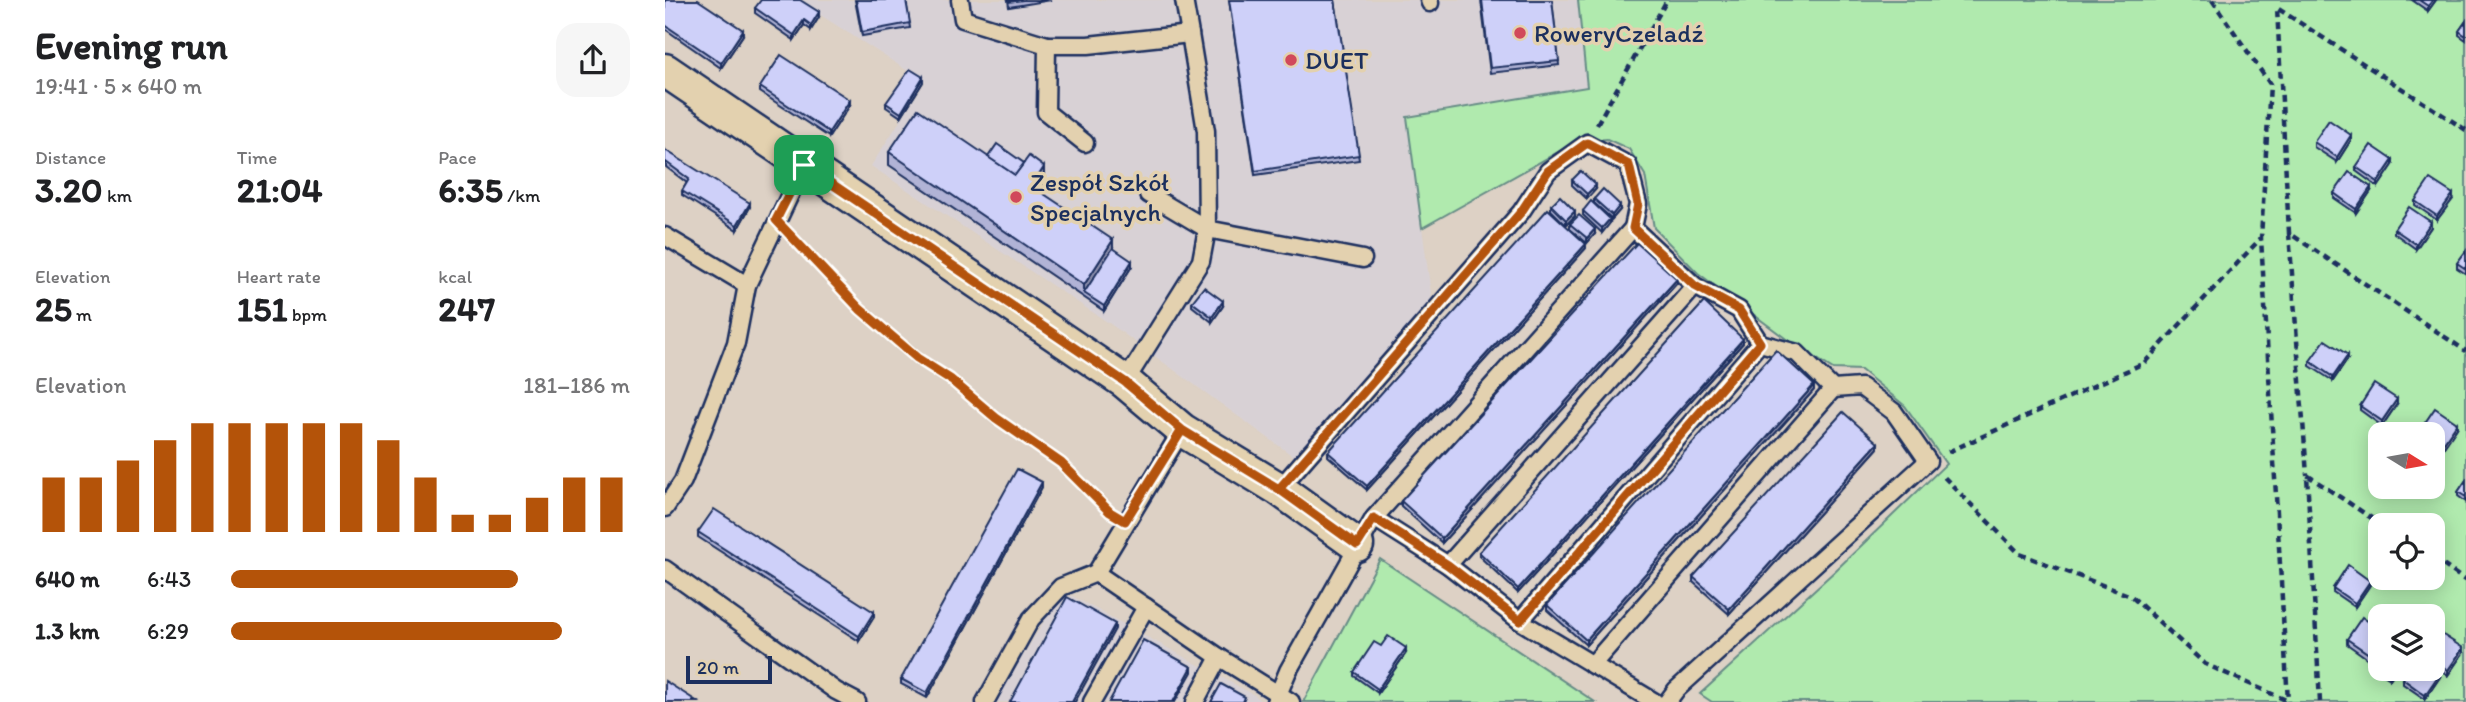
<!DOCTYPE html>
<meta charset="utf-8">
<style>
body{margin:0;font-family:Itim,sans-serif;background:#f6f6f6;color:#202124;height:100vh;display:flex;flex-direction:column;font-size:26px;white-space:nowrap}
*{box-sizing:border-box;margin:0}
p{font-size:23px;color:#757577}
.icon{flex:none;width:38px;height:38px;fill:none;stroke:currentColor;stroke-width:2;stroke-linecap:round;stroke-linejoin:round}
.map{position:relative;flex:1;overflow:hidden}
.side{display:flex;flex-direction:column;background:#fff;width:665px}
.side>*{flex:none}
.needle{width:46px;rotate:101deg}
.buttons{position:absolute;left:1703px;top:422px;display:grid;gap:14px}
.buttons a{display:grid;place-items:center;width:77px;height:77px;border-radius:14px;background:#fff;box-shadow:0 4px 18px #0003;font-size:35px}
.scale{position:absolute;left:21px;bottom:18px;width:86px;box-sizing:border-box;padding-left:7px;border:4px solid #1b2f5e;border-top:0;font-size:19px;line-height:24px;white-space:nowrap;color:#1b2f5e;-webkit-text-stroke:5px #e3d1af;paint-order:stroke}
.pin{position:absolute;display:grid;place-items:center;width:60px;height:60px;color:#fff;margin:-30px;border-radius:14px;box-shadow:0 4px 10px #0006}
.round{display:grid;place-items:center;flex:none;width:74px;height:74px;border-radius:21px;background:#f6f6f6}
.head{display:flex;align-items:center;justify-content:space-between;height:119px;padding:0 35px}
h1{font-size:38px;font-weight:800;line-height:52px}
.stats{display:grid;grid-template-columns:repeat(3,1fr);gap:10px;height:119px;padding:7px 35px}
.stats div{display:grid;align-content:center}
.stats b{font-size:35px;font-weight:800}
.stats small{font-size:19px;font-weight:400}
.stats p{font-size:19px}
.chart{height:196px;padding:14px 35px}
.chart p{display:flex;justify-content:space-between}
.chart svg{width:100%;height:126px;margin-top:7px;stroke:#b45309;stroke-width:6}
ul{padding:0 35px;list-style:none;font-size:23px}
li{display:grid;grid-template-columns:112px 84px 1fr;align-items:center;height:52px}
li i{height:18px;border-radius:9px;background:#b45309}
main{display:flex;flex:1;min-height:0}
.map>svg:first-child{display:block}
.built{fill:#d8d1d5}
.green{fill:#b0eaae;stroke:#668c86;stroke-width:2;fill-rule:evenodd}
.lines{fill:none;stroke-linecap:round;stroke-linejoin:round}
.service-casing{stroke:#1b2f5e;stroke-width:21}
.minor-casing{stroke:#1b2f5e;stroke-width:37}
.path{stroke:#1b2f5e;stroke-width:4.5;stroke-dasharray:7 5;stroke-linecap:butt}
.service{stroke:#e3d1af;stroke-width:16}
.minor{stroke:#e3d1af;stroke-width:32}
.wall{fill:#b1b3d6;stroke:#1b2f5e;stroke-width:2}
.shaded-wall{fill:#9092ae;stroke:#1b2f5e;stroke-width:2}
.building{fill:#ced0f9;stroke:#1b2f5e;stroke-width:2}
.route-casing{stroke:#fff;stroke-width:14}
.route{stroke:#b45309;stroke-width:9}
.poi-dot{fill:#d1495b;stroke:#e3d1af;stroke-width:2.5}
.labels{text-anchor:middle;stroke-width:7;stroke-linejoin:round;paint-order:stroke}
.poi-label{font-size:26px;fill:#1b2f5e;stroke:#e3d1af;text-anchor:start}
</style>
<main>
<section class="side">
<div class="head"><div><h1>Evening run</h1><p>19:41 · 5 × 640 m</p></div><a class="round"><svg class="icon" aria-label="share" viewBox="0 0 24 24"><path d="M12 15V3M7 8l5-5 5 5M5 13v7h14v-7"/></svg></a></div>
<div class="stats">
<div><p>Distance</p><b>3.20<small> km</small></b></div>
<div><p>Time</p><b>21:04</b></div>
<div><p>Pace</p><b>6:35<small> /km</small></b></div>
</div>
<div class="stats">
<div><p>Elevation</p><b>25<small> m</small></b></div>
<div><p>Heart rate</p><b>151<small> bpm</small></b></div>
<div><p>kcal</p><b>247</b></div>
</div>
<div class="chart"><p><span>Elevation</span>181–186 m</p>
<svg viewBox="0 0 160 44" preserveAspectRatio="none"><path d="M5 44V25M15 44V25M25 44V19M35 44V12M45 44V6M55 44V6M65 44V6M75 44V6M85 44V6M95 44V12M105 44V25M115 44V38M125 44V38M135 44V32M145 44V25M155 44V25"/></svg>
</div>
<ul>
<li><b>640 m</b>6:43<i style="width:72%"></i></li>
<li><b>1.3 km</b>6:29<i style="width:83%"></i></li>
</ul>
</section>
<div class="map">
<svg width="1801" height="702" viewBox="0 0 1801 702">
<rect width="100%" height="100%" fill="#ddd1c5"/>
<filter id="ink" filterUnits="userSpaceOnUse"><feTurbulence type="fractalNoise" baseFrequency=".0143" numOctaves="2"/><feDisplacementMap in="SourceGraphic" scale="14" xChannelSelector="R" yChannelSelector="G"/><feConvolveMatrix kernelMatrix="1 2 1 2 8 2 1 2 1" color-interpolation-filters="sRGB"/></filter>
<g filter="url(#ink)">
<!-- built -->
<g class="built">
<path d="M132,0H913L922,87L742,117L768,308L628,456L444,323L206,166L260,82Z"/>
<path d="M407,596L591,696L596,702H311L340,685L394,597Z"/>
</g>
<!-- green -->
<g class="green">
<path d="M913,0H1801V702H1047L1035,694L1171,570L1281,464L1240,406L1196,370L1168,369L1124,341L1033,273L989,228L980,175L964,149L942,139L911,142L757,228L742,117L922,87ZM1715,434H1768V486H1715ZM1715,525H1768V578H1715ZM1715,616H1768V668H1715Z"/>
<path d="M715,559L930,702H638Z"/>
</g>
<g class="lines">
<!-- service casing -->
<g class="service-casing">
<g id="service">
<path d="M295,0L298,19L382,45H423L525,34L519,0"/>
<path d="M764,0L765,3"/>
<path d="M525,34L541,131L542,229L698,259"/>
<path d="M382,45L381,112L420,143"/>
<path d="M0,236L82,285"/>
<path d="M460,382L536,261L542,229L483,194"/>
<path d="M614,489L856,212L883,171L922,143L963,165L973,204L968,228L1030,286L1074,310L1095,343L1132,353L1168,389L1196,387L1229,412L1263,461L1011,690L1002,702"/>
<path d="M0,508L18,481L71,343L82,285L139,165"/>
<path d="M709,518L968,228"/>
<path d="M783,565L1030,286"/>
<path d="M0,569L171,691L192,702"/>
<path d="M431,573L517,430"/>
<path d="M855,621L1095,343"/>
<path d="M927,665L1168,389"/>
<path d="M320,702L366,619L396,587L431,573L481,607"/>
<path d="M427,702L481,607L554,657"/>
<path d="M530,702L554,657L626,702"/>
<path d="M610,702L623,671L709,518L783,565L855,621L990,702"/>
</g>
</g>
<!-- minor casing -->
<g class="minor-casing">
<path id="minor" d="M0,70L460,382L517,430L614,489L692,545"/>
</g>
<!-- path -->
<g class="path">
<path d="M1547,0L1605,84L1596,238L1623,702"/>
<path d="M932,124L1002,0"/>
<path d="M1801,130L1612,8L1624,233L1801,351"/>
<path d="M1624,233L1642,475"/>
<path d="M129,239L195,309L252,358L286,379L331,418L396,463L444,511"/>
<path d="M1283,452L1479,363L1596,238"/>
<path d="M1279,477L1355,554L1466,596L1540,664L1623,701"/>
<path d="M1768,558L1801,581"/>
<path d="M1655,702L1642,475L1717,525"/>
</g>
<!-- service -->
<use href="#service" class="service"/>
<!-- minor -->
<use href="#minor" class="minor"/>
</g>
<!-- wall -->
<g class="wall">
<path d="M0,0L78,35L56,68L0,29Z"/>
<path d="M190,0H241L245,28L197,36Z"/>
<path d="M343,0H386L344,7Z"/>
<path d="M564,0H670L694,160L590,175Z"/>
<path d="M816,0H887L894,65L825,73Z"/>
<path d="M1747,0H1771L1763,11Z"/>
<path d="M90,8L154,17L146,30L139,25L129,40L90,13Z"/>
<path d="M1801,21V40L1794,35V31Z"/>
<path d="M258,82L236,117L221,107V103Z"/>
<path d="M95,87L185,105L164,137L95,92Z"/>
<path d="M1686,140L1672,162L1649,147V142Z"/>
<path d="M0,150L85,207L72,230L17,195V191L22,183L1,167Z"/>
<path d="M224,152L379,180L373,190L448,248L467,266L439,311L224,165Z"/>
<path d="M1728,165L1713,187L1691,171V167Z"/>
<path d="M907,180L931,189L922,199L907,185Z"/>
<path d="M1706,191L1691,213L1669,198V193Z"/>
<path d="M929,199L955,210L947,219L929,203Z"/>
<path d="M1788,199L1772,220L1750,205V201Z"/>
<path d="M886,205L910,216L901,225L886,210Z"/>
<path d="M918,211L945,223L937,233L918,215Z"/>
<path d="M905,224L930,234L922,243L905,229Z"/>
<path d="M1766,227L1751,249L1729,233V229Z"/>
<path d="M921,248L702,490L663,456V452Z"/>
<path d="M1801,251V274L1792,268V263Z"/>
<path d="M1012,283L777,543L736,506V501Z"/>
<path d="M527,302L558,306L547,322L527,306Z"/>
<path d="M1078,343L853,593L814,556V552Z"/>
<path d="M1683,359L1668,381L1645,366V361Z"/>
<path d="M1149,390L921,645L882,610V605Z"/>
<path d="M1732,404L1717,426L1695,410V406Z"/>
<path d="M1792,428L1777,450L1768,443V434H1755V430Z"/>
<path d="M1213,448L1064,614L1028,582V577Z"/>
<path d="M1801,480V502L1793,496V492Z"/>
<path d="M377,487L262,698L236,684V679Z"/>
<path d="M33,532L209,617L194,641L33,537Z"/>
<path d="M1705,585L1690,607L1668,592V588Z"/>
<path d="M1715,630V668H1732L1725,679L1703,664V659L1682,644V639Z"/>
<path d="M1768,645L1798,653L1783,675L1768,665Z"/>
<path d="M716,646L741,653L713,693L689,676V672Z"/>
<path d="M1775,677L1760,699L1738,684V679Z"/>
</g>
<!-- shaded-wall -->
<g class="shaded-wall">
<path d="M1768,0H1771L1763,11V6Z"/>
<path d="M154,12V17L146,30V25Z"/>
<path d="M139,20V25L129,40V35Z"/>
<path d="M78,30V35L56,68V63Z"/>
<path d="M258,77V82L236,117V113Z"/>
<path d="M185,100V105L164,137V132Z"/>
<path d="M1686,135V140L1672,162V157Z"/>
<path d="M1728,160V165L1713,187V182Z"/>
<path d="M379,167V180L367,199V186Z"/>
<path d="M931,185V189L922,199V194Z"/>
<path d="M1706,187V191L1691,213V209Z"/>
<path d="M1788,194V199L1772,220V216Z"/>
<path d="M85,203V207L72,230V225Z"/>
<path d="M955,205V210L947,219V215Z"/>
<path d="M910,211V216L901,225V220Z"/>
<path d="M945,219V223L937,233V228Z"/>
<path d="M1766,222V227L1751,249V244Z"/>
<path d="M930,229V234L922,243V238Z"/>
<path d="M448,240V253L419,293V285Z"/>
<path d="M921,244V248L702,490V486Z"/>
<path d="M467,261V266L439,311V306Z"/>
<path d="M1012,279V283L777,543V538Z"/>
<path d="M558,301V306L547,322V317Z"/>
<path d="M1078,339V343L853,593V589Z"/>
<path d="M1683,355V359L1668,381V377Z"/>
<path d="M1149,385V390L921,645V640Z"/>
<path d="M1732,399V404L1717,426V421Z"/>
<path d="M1792,423V428L1777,450V445Z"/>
<path d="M1213,443V448L1064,614V609Z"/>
<path d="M1775,450V454L1768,465V460Z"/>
<path d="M377,482V487L262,698V693Z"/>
<path d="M1705,581V585L1690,607V603Z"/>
<path d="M209,612V617L194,641V636Z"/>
<path d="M450,624V629L410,702H407Z"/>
<path d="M1715,638V643L1704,659V654Z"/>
<path d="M741,648V653L713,693V689Z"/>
<path d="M1798,648V653L1783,675V670Z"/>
<path d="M527,667V672L510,702H508Z"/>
<path d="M1729,668H1732L1725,679V674Z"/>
<path d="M1775,673V677L1760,699V695Z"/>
</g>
<!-- building -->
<g class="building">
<path d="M0,0H33L78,30L56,63L0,25Z"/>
<path d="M96,0H135L154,12L146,25L139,20L129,35L90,8Z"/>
<path d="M191,0H241L245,23L197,32Z"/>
<path d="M343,0H358L344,2Z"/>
<path d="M564,0H670L694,155L590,171Z"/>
<path d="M817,0H887L894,61L825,68Z"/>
<path d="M1754,0H1768L1763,6Z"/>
<path d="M1801,21V36L1794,31Z"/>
<path d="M116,55L185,100L164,132L95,87Z"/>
<path d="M245,69L258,77L236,113L221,103Z"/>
<path d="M253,109L350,175L364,156L379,167L367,186L448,240L419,285L224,152Z"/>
<path d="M1664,120L1686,135L1672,157L1649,142Z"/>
<path d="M332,144L359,163L350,175L323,157Z"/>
<path d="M1706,145L1728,160L1713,182L1691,167Z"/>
<path d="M0,150L85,203L72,225L17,191L24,179L1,162L0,163Z"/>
<path d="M916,171L931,185L922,194L907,180Z"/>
<path d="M1684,172L1706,187L1691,209L1669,193Z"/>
<path d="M1765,179L1788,194L1772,216L1750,201Z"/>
<path d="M938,189L955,205L947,215L929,199Z"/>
<path d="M895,196L910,211L901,220L886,205Z"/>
<path d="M926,201L945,219L937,228L918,211Z"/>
<path d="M1744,207L1766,222L1751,244L1729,229Z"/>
<path d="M883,209L921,244L702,486L663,452Z"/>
<path d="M914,215L930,229L922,238L905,224Z"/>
<path d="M972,243L1012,279L777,538L736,501Z"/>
<path d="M448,248L467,261L439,306L419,293Z"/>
<path d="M1801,251V269L1792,263Z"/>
<path d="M539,287L558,301L547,317L527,302Z"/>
<path d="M1039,302L1078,339L853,589L814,552Z"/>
<path d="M1660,340L1683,355L1668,377L1645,361Z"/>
<path d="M1111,350L1149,385L921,640L882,605Z"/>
<path d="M1709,384L1732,399L1717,421L1695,406Z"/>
<path d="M1770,408L1792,423L1777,445L1768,439V434H1761L1755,430Z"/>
<path d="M1178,412L1213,443L1064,609L1028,577Z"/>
<path d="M1768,444L1775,450L1768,460Z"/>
<path d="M352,469L377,482L262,693L236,679Z"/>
<path d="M1801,480V497L1793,492Z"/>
<path d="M49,509L209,612L194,636L33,532Z"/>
<path d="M1683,565L1705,581L1690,603L1668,588Z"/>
<path d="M402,597L450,624L407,702H345Z"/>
<path d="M1697,617L1715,630V638L1704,654L1682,639Z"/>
<path d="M1775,633L1798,648L1783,670L1768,660V645Z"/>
<path d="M723,636L741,648L713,689L689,672L709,642L716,646Z"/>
<path d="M478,640L527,667L508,702H444Z"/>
<path d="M1715,641V667L1703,659Z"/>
<path d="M1768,667L1775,673L1760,695L1738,679L1746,668H1768Z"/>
<path d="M1717,668H1729L1725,674Z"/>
<path d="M0,681L33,702H0Z"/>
<path d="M556,684L580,697L578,702H546Z"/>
</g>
</g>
<g class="lines" filter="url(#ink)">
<!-- route casing -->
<g class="route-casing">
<path id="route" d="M139,165L111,220L195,309L252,358L285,379L331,418L396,463L445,512L460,521L517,430L614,489L692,545L709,518L783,565L855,621L1095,343L1074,310L1030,286L968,228L973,204L964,165L922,143L883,171L856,212L614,489L517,430L460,382L139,165"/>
</g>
<!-- route -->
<use href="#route" class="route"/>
</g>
<!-- markers -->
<g class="poi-dot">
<circle cx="855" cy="33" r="7"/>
<circle cx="626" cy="60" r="7"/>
<circle cx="351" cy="197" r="7"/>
</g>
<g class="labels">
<!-- poi labels -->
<g class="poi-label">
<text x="869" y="42">RoweryCzeladź</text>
<text x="640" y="69">DUET</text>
<text x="365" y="191">Zespół Szkół<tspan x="365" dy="30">Specjalnych</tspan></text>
</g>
</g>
</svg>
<div class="buttons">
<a><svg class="needle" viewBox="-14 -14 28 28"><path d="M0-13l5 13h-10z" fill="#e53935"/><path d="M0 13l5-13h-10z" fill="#757577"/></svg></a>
<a><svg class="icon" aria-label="locate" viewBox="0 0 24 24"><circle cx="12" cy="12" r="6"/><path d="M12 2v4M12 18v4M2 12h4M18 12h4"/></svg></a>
<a><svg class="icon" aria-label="layers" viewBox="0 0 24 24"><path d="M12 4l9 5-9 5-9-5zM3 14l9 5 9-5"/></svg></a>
</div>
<div class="scale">20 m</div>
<div class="pin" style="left:139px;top:165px;background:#1e9e55"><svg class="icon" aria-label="arrive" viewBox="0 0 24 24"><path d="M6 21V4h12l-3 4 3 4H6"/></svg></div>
</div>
</main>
